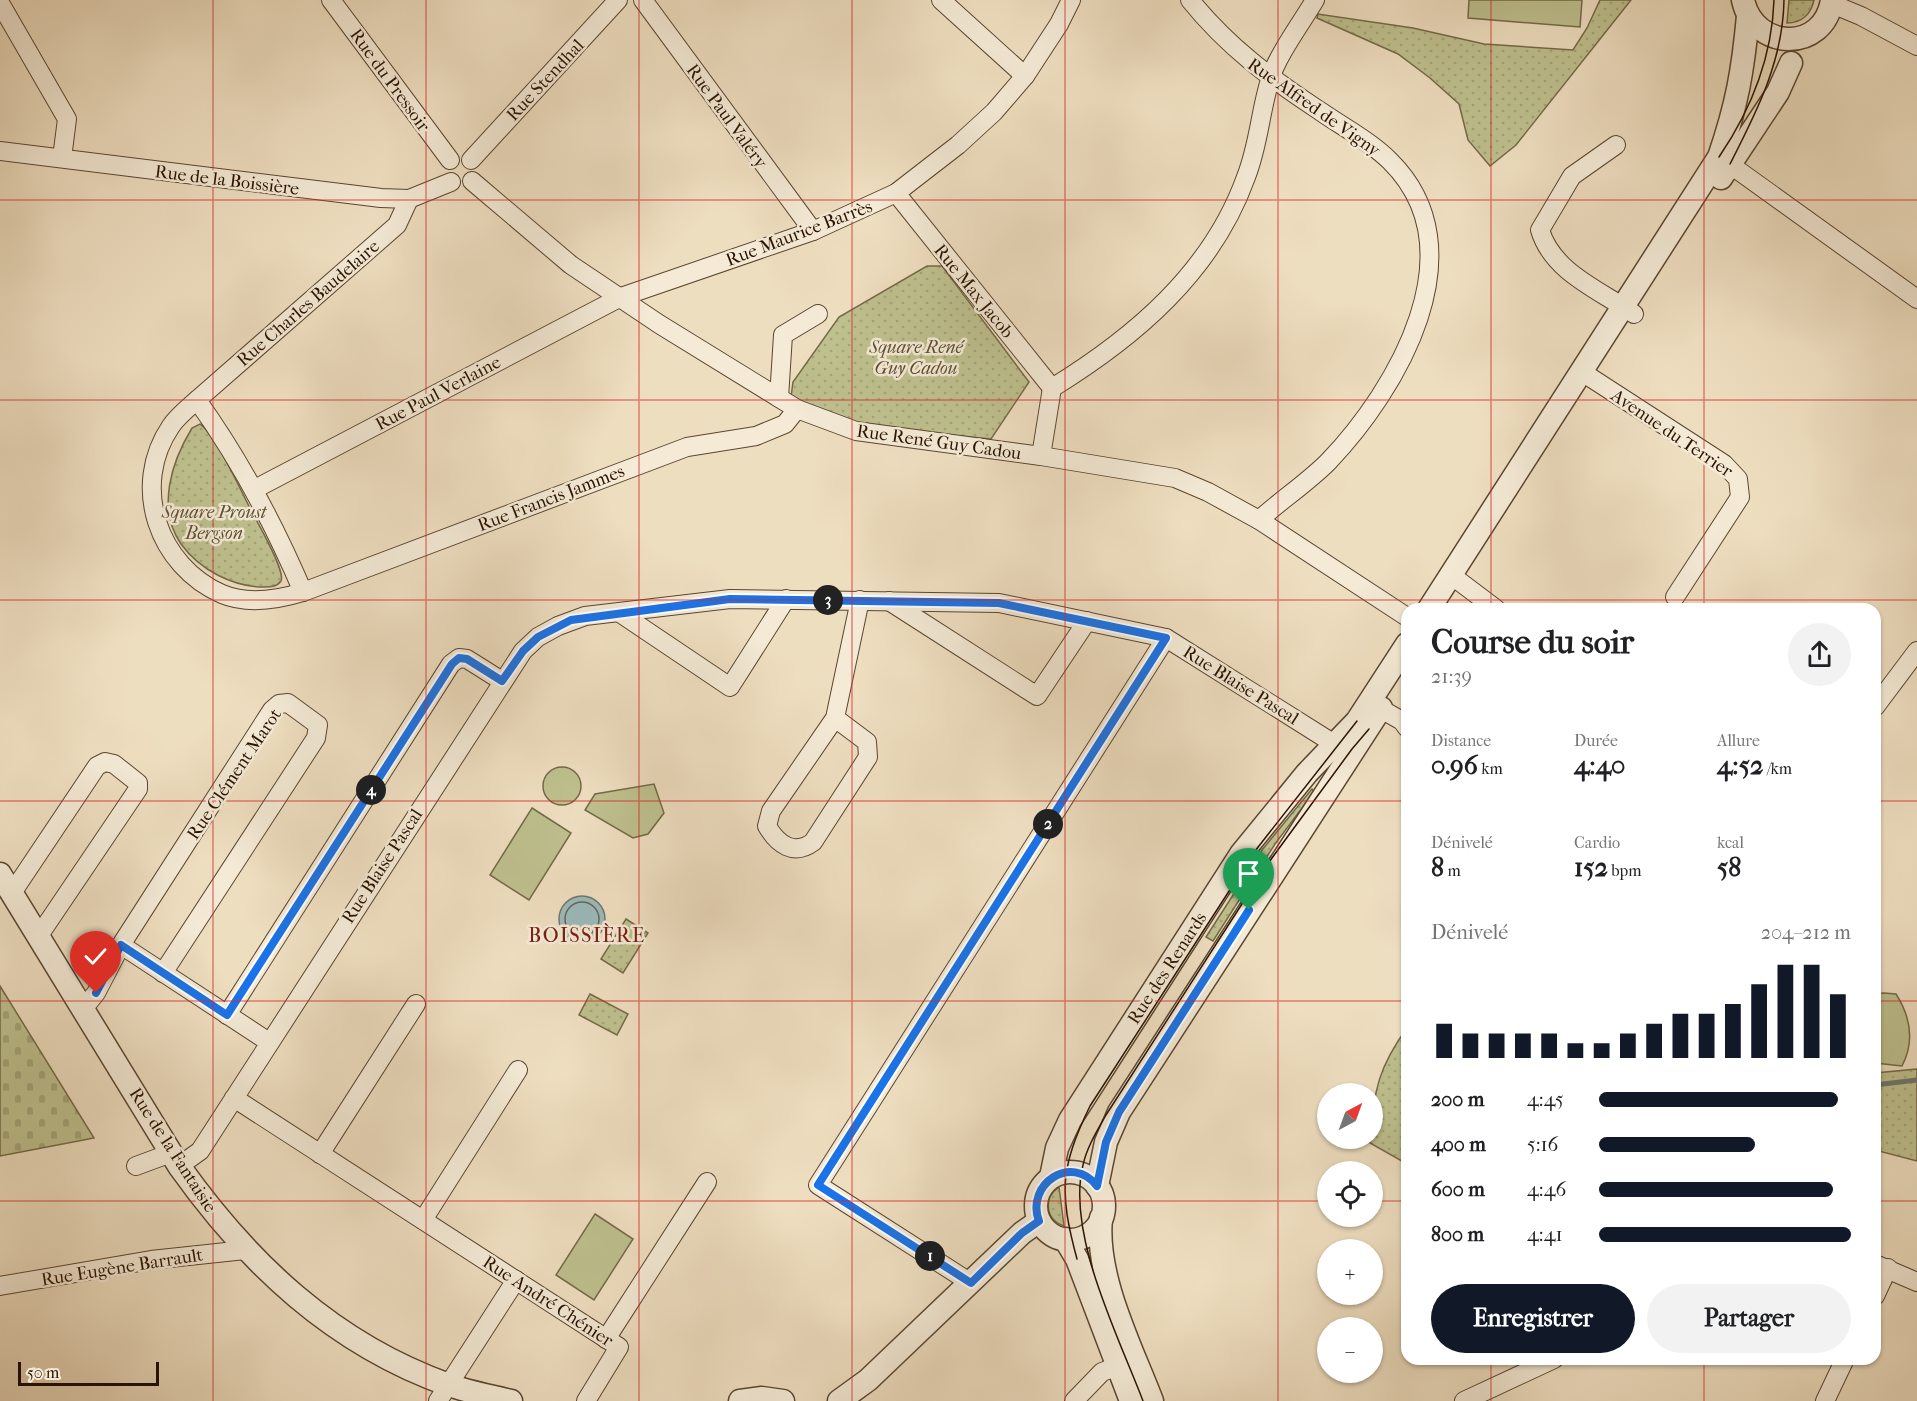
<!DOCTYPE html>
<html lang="fr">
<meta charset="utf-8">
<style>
body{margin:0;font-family:"IM FELL French Canon",serif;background:#f2f2f2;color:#202124;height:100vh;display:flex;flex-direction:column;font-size:22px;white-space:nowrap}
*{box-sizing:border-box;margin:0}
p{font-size:20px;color:#757577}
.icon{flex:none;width:33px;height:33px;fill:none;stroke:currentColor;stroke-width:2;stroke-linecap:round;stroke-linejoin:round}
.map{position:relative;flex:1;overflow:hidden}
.side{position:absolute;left:1401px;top:603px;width:480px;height:762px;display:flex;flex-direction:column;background:#fff;border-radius:18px;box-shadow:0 2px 4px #0004}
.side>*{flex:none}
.needle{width:39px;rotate:41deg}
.fabs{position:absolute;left:1317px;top:1083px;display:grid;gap:12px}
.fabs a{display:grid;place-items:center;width:66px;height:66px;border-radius:50%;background:#fff;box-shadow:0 2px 4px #0004;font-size:30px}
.scale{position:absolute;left:18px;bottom:15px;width:141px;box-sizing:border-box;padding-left:6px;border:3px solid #2a1300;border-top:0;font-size:16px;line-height:21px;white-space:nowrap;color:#2a1300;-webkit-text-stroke:4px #f4ead6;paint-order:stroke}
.pin{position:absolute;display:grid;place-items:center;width:51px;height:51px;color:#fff;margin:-62px -26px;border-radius:50% 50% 50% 0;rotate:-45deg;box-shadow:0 0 6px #0007}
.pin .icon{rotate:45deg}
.km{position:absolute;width:30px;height:30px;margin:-15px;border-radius:50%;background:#222;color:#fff;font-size:16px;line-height:30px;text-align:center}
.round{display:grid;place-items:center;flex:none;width:63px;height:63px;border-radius:32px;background:#f2f2f2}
.headline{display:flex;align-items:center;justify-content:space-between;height:102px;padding:0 30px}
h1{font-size:33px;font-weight:700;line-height:45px}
.figures{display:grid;grid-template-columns:repeat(3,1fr);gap:9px;height:102px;padding:6px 30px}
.figures div{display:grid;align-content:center}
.figures b{font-size:26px;font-weight:700}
.figures small{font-size:16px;font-weight:400}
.figures p{font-size:16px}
.chart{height:168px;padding:12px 30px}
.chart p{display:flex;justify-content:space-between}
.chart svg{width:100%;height:108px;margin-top:6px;stroke:#111827;stroke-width:6}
.cta{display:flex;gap:12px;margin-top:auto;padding:12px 30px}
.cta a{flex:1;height:69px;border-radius:36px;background:#111827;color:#fff;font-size:24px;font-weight:700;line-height:69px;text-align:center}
.cta a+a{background:#f2f2f2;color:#202124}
ul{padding:0 30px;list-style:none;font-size:20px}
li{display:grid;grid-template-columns:96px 72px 1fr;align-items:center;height:45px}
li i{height:15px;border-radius:8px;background:#111827}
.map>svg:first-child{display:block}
.grass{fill:url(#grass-dots);stroke:#746a47;stroke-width:1.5}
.cemetery{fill:url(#cemetery-stones);stroke:#746a47;stroke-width:1.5}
.garden{fill:#bec08e;stroke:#746a47;stroke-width:1.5}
.water{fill:#9cbabb;stroke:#6e7770;stroke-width:1.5}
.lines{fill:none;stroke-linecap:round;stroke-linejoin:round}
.shore{stroke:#63665e;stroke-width:1.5}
.stream{stroke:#6e7770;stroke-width:5}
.minor-casing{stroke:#5b4630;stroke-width:20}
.tertiary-casing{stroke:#5b4630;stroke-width:25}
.minor{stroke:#f4ead6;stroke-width:18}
.tertiary{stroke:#f4ead6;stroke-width:22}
.tram{stroke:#2a1300;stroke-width:1.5}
.route-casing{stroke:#fff;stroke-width:12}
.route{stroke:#1a73e8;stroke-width:8}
.grid{fill:none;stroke:#d62828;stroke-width:1.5;stroke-opacity:0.55}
.labels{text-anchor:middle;stroke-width:5;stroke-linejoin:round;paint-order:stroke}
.street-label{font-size:18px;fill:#2a1300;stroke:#f4ead6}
.park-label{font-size:18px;font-style:italic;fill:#5e5032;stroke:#f4ead6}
.neighbourhood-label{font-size:20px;letter-spacing:1.5px;fill:#7a1f14;stroke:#f4ead6}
</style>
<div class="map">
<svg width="1917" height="1401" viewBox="0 0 1917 1401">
<defs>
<pattern id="grass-dots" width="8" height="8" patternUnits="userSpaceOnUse" patternTransform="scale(1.5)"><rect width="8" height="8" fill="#bec08e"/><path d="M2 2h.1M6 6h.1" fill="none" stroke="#a3a479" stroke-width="1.8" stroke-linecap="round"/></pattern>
<pattern id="cemetery-stones" width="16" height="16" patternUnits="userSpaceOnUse" patternTransform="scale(1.5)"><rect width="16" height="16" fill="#bec08e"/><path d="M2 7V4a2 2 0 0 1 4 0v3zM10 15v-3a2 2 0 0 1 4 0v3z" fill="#a3a479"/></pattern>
</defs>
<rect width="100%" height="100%" fill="#eedec0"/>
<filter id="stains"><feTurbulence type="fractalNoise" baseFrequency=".00333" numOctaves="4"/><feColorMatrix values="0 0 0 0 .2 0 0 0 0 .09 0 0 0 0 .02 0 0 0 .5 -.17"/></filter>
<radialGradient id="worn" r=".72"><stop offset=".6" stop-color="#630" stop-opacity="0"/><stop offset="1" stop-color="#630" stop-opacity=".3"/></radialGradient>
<!-- grass -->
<g class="grass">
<path d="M1600,0H1631L1516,145L1490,166L1468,140L1459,104L1430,78L1398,54L1317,18L1318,14L1413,28L1484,44L1573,50L1587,28Z"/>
<path d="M1789,0H1814C1811,14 1802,23 1787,23Z"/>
<path d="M927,266H942L1029,382L991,439L836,424L791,397L793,382L839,317Z"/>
<path d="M200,424C215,433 242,493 251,510C257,522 286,571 281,581C277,587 270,587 264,587C233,587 200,570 181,544C156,508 172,461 192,428Z"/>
<path d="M1312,789L1314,792L1275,844L1213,941L1206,937L1262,850Z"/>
<path d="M626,919L648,933L623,973L601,959Z"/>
<path d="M590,994L628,1014L617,1035L579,1015Z"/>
<path d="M1407,1028V1164L1363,1139L1372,1138C1372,1092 1380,1065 1407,1028Z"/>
<path d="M1917,1069V1161L1875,1150V1073Z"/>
<path d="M1059,1187L1064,1226C1045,1219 1043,1198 1059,1187Z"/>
</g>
<!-- cemetery -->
<path class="cemetery" d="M0,986L94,1138L0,1156Z"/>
<!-- garden -->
<g class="garden">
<path d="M1469,0H1582L1580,27L1468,18Z"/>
<circle cx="562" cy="786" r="19"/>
<path d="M654,784L664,813L648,834L633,838L585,810L595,794Z"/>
<path d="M532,808L571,833L529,900L490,875Z"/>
<path d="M1884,993L1896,994C1910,1016 1915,1041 1902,1066L1875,1063V994Z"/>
<path d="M595,1214L633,1239L594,1300L556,1275Z"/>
</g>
<!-- water -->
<circle class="water" cx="582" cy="919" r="23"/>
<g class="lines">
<!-- shore -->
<circle class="shore" cx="582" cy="919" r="17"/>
<!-- stream -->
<path class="stream" d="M1875,1085L1917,1080"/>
<!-- minor casing -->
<g class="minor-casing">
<g id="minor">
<path d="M331,0L450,160"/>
<path d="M643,0L813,231"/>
<path d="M941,0L1025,76"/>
<path d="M1190,0C1227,46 1271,79 1320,111C1343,127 1370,141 1390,161C1480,250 1397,390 1328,462C1307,483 1281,500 1259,520"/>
<path d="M0,3L67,119L62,158"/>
<path d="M1832,4L1861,16L1917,46"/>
<path d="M1616,145L1572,176L1540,230C1553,273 1600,290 1634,314"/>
<path d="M0,151L381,198L409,199L451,182"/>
<path d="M1721,158L1917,299"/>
<path d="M471,160L618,0"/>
<path d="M472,181L571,265L659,324L797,409L856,431L1041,456L1175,478L1208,492L1259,520L1407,617"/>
<path d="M896,193L1052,388"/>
<path d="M409,199L397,225L197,400C188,408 177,417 171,426C130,486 158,566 222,594C248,605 277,600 303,592L687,447L756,436L785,424L797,409"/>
<path d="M1582,372L1724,464L1738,479L1740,497L1675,597"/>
<path d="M779,398L783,335L818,314"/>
<path d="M197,400C240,460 274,524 303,592"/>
<path d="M1041,456L1052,388C1135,337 1212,272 1246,177C1259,144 1260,112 1270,80C1276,57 1302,22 1315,0"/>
<path d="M255,489L621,297L813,231L896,193L958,145L994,112L1025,76L1059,24L1071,0"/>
<path d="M1451,575L1496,609"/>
<path d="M889,601L1037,696L1087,621"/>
<path d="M620,613L730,687L786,599"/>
<path d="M1875,707L1917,651"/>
<path d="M1381,709L1402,721L1407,728"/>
<path d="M835,718L867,742L868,757L813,842C794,856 778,845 767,826L771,811L835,718L860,600"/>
<path d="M12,893L97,766L105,762L114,764L138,783V789L38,937"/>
<path d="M121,945L269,1042"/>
<path d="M83,1009L96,993L121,945L272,710L279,704L288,703L318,725L316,738L163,973"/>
<path d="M227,1015L451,664L459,658L467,659L502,681"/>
<path d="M234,1098L619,1347L586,1401"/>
<path d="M320,1154L416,1004"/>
<path d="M136,1166L171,1153"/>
<path d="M179,1166L200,1151L523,651L538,637L558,626L585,616L730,599L999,603L1166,638L1328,740L1346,746"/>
<path d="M423,1220L518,1070"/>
<path d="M1875,1264L1917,1282"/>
<path d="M971,1283L818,1185L1166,638"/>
<path d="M0,1286L151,1260L245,1250"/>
<path d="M1875,1296L1888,1268"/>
<path d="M606,1339L707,1182"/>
<path d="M438,1401L516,1280"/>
<path d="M1074,1401L1102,1372L1118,1366"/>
<path d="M1464,1401L1554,1359"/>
<path d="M1825,1401L1845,1359"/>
</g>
</g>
<!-- tertiary casing -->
<g class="tertiary-casing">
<g id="tertiary">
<path d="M1743,0C1754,51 1824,53 1832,0"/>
<path d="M1721,178L1778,92L1791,63"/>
<path d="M1429,609L1719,157C1737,105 1743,70 1748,16"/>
<path d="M0,874L179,1166C248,1263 333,1344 449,1385C469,1392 491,1396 511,1401"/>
<circle cx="1070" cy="1206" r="34"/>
<path d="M1051,1177L1057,1148L1070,1120L1241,854L1307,773L1357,721L1407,644"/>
<path d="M1097,1186L1106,1142L1119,1112L1381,708"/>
<path d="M1101,1218C1095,1277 1131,1346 1152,1401"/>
<path d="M1065,1239L1077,1259L1131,1401"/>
<path d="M740,1401L762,1398L783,1401"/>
<path d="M839,1401L868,1380L1022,1233L1039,1221"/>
</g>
</g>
<!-- minor -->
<use href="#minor" class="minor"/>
<!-- tertiary -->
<use href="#tertiary" class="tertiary"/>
<!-- tram -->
<g class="tram">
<path d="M1719,157C1751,110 1772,58 1774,0"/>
<path d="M1730,164C1757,111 1783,61 1784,0"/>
<path d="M1077,1259C1059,1192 1060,1168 1090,1106L1255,851L1357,721"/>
<path d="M1143,1401C1118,1335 1066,1234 1083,1165C1087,1147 1097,1131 1106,1115L1269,862L1352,749L1369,729"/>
</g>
</g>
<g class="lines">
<!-- route casing -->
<g class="route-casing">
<path id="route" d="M96,993L121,945L227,1015L452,664L459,658L467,659L502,681L523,651L538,637L571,620L730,599L999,603L1166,638L818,1185L971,1283L1022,1233L1039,1221C1025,1184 1072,1153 1097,1186L1106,1142L1119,1112L1249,910"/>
</g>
<!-- route -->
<use href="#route" class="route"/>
</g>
<!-- grid -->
<path class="grid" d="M213,0V1401M426,0V1401M639,0V1401M852,0V1401M1065,0V1401M1278,0V1401M1491,0V609M1704,0V609M0,200H1917M0,400H1917M0,600H1917M0,801H1407M1875,801H1917M0,1001H1407M1875,1001H1917M0,1201H1328M1372,1201H1407M1875,1201H1917M1491,1359V1401M1704,1359V1401"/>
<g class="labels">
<!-- street labels -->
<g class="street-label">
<text transform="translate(390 80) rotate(54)" y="6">Rue du Pressoir</text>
<text transform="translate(545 80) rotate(-47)" y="6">Rue Stendhal</text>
<text transform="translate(1314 107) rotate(35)" y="6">Rue Alfred de Vigny</text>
<text transform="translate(727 116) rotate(54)" y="6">Rue Paul Valéry</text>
<text transform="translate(227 180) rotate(7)" y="6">Rue de la Boissière</text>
<text transform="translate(799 233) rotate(-21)" y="6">Rue Maurice Barrès</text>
<text transform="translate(974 291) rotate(51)" y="6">Rue Max Jacob</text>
<text transform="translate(308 303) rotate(-41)" y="6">Rue Charles Baudelaire</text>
<text transform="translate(438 393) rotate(-28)" y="6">Rue Paul Verlaine</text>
<text transform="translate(1672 433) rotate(34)" y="6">Avenue du Terrier</text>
<text transform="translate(939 442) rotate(8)" y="6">Rue René Guy Cadou</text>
<text transform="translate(551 498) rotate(-21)" y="6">Rue Francis Jammes</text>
<text transform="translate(1241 685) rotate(32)" y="6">Rue Blaise Pascal</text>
<text transform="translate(234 774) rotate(-56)" y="6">Rue Clément Marot</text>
<text transform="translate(382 866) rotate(-57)" y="6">Rue Blaise Pascal</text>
<text transform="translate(1167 968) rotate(-57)" y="6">Rue des Renards</text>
<text transform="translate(173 1150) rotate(57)" y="6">Rue de la Fantaisie</text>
<text transform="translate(122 1267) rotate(-9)" y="6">Rue Eugène Barrault</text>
<text transform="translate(548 1301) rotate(33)" y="6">Rue André Chénier</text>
</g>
<!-- park labels -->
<g class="park-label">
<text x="916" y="353">Square René<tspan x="916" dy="21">Guy Cadou</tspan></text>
<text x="214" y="518">Square Proust<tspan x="214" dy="21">Bergson</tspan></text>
</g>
<!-- neighbourhood labels -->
<g class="neighbourhood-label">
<text x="587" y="942">BOISSIÈRE</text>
</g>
</g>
<rect width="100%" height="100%" filter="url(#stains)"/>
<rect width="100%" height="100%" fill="url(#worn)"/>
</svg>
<div class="fabs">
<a><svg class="needle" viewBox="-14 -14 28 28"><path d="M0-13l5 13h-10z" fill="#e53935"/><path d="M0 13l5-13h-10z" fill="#757577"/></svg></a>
<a><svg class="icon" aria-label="locate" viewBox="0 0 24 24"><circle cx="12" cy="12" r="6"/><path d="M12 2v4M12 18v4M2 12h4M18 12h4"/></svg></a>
<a>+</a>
<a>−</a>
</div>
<div class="scale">50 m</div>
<div class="pin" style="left:1249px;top:910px;background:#1e9e55"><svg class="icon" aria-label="arrive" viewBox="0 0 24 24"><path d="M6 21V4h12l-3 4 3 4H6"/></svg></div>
<div class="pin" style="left:96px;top:993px;background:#d93025"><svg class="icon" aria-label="check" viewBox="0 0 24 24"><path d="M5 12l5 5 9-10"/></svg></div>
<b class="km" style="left:930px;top:1256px">1</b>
<b class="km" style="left:1048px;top:824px">2</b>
<b class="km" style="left:828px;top:600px">3</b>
<b class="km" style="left:371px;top:790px">4</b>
<section class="side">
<div class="headline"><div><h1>Course du soir</h1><p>21:39</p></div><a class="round"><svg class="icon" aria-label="share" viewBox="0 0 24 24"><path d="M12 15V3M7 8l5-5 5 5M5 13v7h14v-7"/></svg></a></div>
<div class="figures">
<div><p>Distance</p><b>0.96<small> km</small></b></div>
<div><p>Durée</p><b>4:40</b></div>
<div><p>Allure</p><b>4:52<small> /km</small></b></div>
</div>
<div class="figures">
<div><p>Dénivelé</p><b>8<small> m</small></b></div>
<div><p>Cardio</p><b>152<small> bpm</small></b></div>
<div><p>kcal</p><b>58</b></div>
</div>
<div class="chart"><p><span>Dénivelé</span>204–212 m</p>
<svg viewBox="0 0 160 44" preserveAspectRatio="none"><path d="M5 44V30M15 44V34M25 44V34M35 44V34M45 44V34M55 44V38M65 44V38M75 44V34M85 44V30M95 44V26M105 44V26M115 44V22M125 44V14M135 44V6M145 44V6M155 44V18"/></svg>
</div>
<ul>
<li><b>200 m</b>4:45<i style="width:95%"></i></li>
<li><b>400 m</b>5:16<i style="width:62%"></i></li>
<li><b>600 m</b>4:46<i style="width:93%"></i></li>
<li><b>800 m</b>4:41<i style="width:100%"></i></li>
</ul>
<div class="cta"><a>Enregistrer</a><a>Partager</a></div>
</section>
</div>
